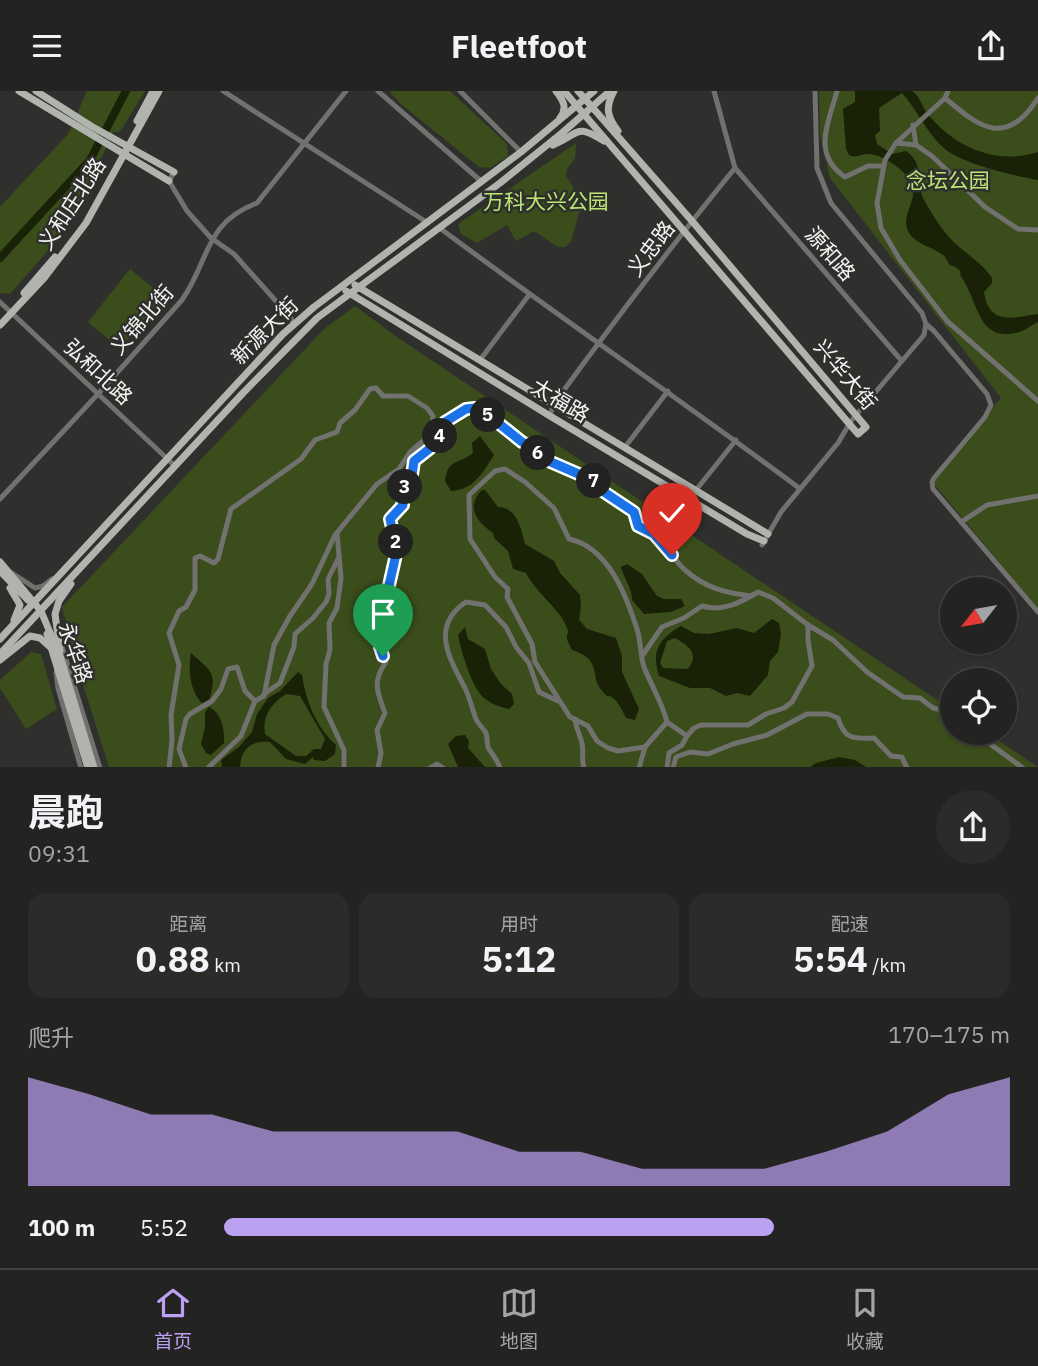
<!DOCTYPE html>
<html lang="zh">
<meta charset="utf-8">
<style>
body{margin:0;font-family:"IBM Plex Sans","Noto Sans SC",sans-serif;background:#2b2c2a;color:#f1f3f6;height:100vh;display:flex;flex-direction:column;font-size:26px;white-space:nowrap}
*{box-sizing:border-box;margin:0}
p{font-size:23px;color:#a3a4a5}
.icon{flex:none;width:38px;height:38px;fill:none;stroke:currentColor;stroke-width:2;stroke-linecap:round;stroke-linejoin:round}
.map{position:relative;height:676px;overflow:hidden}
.sheet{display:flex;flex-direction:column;background:#232422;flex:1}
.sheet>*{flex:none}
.needle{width:46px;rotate:239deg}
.buttons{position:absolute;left:940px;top:486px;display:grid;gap:14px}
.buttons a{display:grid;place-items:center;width:77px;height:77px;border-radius:50%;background:#232422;box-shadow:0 2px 5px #0004,0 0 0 2px #404140;font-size:35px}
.pin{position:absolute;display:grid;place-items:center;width:60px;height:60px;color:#fff;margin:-72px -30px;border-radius:50% 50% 50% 0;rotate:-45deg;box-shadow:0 0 7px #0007}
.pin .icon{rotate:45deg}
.km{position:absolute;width:35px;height:35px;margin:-18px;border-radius:50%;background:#222;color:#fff;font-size:19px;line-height:35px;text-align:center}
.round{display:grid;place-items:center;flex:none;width:74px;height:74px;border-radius:37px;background:#2b2c2a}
.summary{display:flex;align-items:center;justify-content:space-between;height:119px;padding:0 28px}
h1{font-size:38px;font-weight:700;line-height:52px}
.stats{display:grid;grid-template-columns:repeat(3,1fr);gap:10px;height:119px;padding:7px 28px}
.stats div{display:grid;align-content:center;border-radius:18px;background:#2b2c2a;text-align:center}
.stats b{font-size:35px;font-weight:700}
.stats small{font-size:19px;font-weight:400}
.stats p{font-size:19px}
.chart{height:196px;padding:14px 28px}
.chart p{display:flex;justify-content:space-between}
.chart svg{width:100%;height:126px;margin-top:7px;fill:#bca0f2;opacity:.7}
ul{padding:0 28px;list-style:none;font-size:23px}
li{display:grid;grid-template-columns:112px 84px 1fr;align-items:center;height:52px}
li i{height:18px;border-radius:9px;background:#bca0f2}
header{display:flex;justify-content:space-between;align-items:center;height:91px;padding:0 28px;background:#232422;font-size:32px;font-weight:700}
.tabs{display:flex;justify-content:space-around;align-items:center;height:98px;border-top:2px solid #404140;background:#232422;font-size:19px;color:#a3a4a5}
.tabs a{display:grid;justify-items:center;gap:4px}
.tabs .selected{color:#bca0f2}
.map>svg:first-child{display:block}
.green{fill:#3b4d1a}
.water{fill:#192207;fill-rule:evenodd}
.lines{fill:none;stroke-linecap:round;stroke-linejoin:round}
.river{stroke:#192207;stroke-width:8}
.minor{stroke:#717170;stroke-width:5}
.major{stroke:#b1b3af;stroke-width:7}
.route-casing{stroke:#fff;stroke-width:14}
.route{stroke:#1a73e8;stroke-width:9}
.labels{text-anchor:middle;stroke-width:5;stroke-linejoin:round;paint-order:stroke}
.park-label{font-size:21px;fill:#bbe573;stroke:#2f302d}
.street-label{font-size:21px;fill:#f4f5f3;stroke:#2f302d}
</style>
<header><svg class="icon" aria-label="menu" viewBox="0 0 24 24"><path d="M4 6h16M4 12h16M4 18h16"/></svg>Fleetfoot<svg class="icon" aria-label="share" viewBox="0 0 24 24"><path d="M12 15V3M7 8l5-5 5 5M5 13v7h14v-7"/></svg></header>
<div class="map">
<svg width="1038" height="677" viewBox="0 0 1038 677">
<rect width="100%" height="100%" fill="#2f302d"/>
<!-- green -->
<g class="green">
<path d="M87,0H145L120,41H113L81,113L51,156L10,203L0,202V116L68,43Z"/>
<path d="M389,0H450L507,53L508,65L490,77L479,76L402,14Z"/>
<path d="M819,0H1038V518L930,388L1001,307L830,87L820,44Z"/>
<path d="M576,52L575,67L567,78L566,85L582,111L571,151L565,156H558L534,140L516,150L507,134L477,152L461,143L458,133Z"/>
<path d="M130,178L163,205L120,258L88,231Z"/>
<path d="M355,215L397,246L952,619V642H987L1038,676H109L79,581L62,516L324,238Z"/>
<path d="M31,561L41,563L57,618L26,638L0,597V589Z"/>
</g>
<!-- water -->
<g class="water">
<path d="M855,0H912C920,5 921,14 927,22C953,55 995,75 1038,61V89C1015,85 963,73 945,58C927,43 917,18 902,2L879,17L880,40L875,44L877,53L892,63L906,60C925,73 915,91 924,109C931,121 939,135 949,146C962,161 981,170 992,187V192L984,201C989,236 1015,226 1038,223V231C1031,234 1027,239 1019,241C978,253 979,212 962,187C957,180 964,184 958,178C955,175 951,175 949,173C947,170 946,166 943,164C933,156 914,153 908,140C899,120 925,108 906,84C898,75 882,64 869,63C861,62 857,68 849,64L846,58L843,18L855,11Z"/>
<path d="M480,345L494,364C483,381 474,399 451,400L445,390C448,367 458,374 473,362L472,352Z"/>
<path d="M482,399H485L498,416C517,416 521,438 525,453L554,470L560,482L580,504L581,515L579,529L587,538L616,547L622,565V581L639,618L635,629L626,627C623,621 619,612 614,608C606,601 611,610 604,602C587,585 605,570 572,559C570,555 568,552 567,548C566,541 570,543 567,537C561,519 535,501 526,482L513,478L508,460L494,447L493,442C477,431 465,416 482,399Z"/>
<path d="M627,473L642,483L657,505L664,508H681L685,515L671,521L644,523L632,509C632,496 624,488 621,476Z"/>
<path d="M772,528L779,532L781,543L778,561L770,570L768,584L750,605L737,602L726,605L710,597H690L659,585C651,560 659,548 681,535L694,542L709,543L737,537L754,542ZM675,547C688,554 700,563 688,578L663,577L660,572L667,550Z"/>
<path d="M465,536L468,548L485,558L491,578L501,593L512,603L514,613L509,618C500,616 491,613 484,607C472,597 461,560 458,544Z"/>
<path d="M191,562C211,580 218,582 209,609L202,612C190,600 188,579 191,562Z"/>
<path d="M298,581L302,584C306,610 316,636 336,654L335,663L325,670L314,669L313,666L305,673L286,668L270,651C251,649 241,658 240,676H222L221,669L239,656L252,641L257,623L268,607L280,600ZM286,603L300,605L325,648L321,658H314L306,665H296L265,643C262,625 271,613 286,603Z"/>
<path d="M209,616C222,622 225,640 224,652L211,664L206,662L201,653L205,636V621Z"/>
<path d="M465,644L469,650L468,657L485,676H458L448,653L456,645Z"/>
<path d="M839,666L855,669L866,676H810L816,672Z"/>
</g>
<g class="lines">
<!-- river -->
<path class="river" d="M0,167L90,69L126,0"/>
<!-- minor -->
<g class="minor">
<path d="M223,0L428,132"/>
<path d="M378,0L482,91"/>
<path d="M460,0L521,61"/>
<path d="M837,0C829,31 811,63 845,86L868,75H882"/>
<path d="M948,0L945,7L896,52L885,69L877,112L881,137L900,169L947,230L1038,310"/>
<path d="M945,7C981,38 1007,56 1038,7"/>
<path d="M913,34L916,54"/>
<path d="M896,52L916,54L932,65L985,116L1018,138L1038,139"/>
<path d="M735,77L901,269"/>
<path d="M174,81L169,90L187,120L211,147L234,163L291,227L294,234"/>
<path d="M441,138C559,226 681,309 799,397"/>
<path d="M0,211L175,375"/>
<path d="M926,233L934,240L987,303L991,314L985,326L934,387L932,391L933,398L1038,521"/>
<path d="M480,269L529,204"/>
<path d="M550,325L553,314C612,233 672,154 735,77L714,0"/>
<path d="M625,356L668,300"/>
<path d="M696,399L736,349"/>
<path d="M0,408L98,303L182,209C210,169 204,132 257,112L346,0"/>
<path d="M961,431L987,414L1038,405"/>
<path d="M337,442L341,487L337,517L329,532L330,559L326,573L324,616L344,659V677"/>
<path d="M762,454L781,421L838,352L851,330L924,244L926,233L922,222L831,112L817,77L815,0"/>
<path d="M12,482L35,497L43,495L52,488"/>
<path d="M808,534L833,549L867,581L903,606L920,607L933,617L942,619L952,626"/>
<path d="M62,556L100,677"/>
<path d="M642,565L662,536L684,527L702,515C722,521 740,512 758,501L773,507L808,534V549L812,575L792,611L784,617L766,623L748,634H701L694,637L687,645L667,631C662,611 651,594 644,576C640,564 641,550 637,538C626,504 608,456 569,448L554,417L525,391L505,378L495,380L469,404L470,448L495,486L508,498L507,506L532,553L535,571L570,626L588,635L597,650L608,657L618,660L645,656"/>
<path d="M56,581L58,597L81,677"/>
<path d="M264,603L280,592L294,556L295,543L313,527L326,511L329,503L328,488L339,466"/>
<path d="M575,628C576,637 580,644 582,652C584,661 581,668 584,677"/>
<path d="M975,642L1023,677"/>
<path d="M169,677L172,649L171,624L179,574L169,542L179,520L186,516L195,499V467L200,465L214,472L218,468L231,418L301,368L315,349L337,341L340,332L355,319L370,298L376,297L383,305H408L427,317L433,325L432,337L424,349L410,361L399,378L377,393L335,444L312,493L290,525L274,554L264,605L255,610L241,645L208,677"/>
<path d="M186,677L179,658L186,628L190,623L212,610L221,598L228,578L237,576L245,600L255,610"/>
<path d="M378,677L381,662L377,639L385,622C377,601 372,590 386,571L380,556C389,543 402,524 400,508L393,507L388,499L397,459L390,428L403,414L401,402L412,384L414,370L433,355L445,331L466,318L475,317L482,319L522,351L534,357L544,368L597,391L601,399L634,421L638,435C660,439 670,466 685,479C705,497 726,502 751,505"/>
<path d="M430,677L437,673L443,677"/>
<path d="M500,677C497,668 493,665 489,658C486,653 488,647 486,642C483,637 479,634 476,628C472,618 470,607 465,597C449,567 430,535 466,511L485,514L506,536L516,556L529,572L539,601L558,610"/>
<path d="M639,677L645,656L667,631"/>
<path d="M667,677L669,662L682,654L687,645"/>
<path d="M673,677L676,666L690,661L708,663L733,653L767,644L807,623H828L838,627C844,648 853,648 874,647L891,665L902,666L907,677"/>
</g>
<!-- major -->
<g class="major">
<path d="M19,0L169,90"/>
<path d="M36,0L91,35L174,81"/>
<path d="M556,0C563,9 568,17 560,27"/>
<path d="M564,0L858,343L866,336L692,130L578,0"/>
<path d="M614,0C605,16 607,26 618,40"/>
<path d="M137,30L153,0"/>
<path d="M553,54C581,42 575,32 604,50"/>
<path d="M355,194L768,443"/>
<path d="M346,200L550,325L747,443L764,450"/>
<path d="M24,202L55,166"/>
<path d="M0,234L45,186L86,132L159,0"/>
<path d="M0,471L41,520L61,568L94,677"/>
<path d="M0,480L28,509"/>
<path d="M10,497L20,514L14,529"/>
<path d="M47,543L88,677"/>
<path d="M0,548L283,243L314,216L521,61L594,0"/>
<path d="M60,560L55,523L59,510L71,493"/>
<path d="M0,563L243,302L317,227L500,92L562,42L610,0"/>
<path d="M0,569L30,545L40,547L50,556"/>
</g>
</g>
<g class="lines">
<!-- route casing -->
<g class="route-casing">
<path id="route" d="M383,565L380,556C389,543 402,524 400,508L393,507L388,499L397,459L390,428L403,414L401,402L412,384L414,370L433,355L445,331L466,318L475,317L482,319L522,351L534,357L544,368L597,391L601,399L634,421L638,435L654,443L672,464"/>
</g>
<!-- route -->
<use href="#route" class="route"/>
</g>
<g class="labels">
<!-- park labels -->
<g class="park-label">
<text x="948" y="97">念坛公园</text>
<text x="546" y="118">万科大兴公园</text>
</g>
<!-- street labels -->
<g class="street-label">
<text transform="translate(72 113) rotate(-57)" y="7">义和庄北路</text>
<text transform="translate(651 158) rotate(-53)" y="7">义忠路</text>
<text transform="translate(830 163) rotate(49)" y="7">源和路</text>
<text transform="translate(142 229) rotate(-49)" y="7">义锦北街</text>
<text transform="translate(265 240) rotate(-45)" y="7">新源大街</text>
<text transform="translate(98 281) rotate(43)" y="7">弘和北路</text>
<text transform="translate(845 284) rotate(50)" y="7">兴华大街</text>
<text transform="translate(560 310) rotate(31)" y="7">太福路</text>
<text transform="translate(75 562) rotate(71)" y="7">永华路</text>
</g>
</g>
</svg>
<div class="buttons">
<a><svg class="needle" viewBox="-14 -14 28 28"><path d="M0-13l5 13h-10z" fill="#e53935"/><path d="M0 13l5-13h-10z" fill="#a3a4a5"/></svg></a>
<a><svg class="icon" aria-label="locate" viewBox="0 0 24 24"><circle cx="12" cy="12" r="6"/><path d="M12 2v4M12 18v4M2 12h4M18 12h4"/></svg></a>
</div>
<div class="pin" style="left:383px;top:565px;background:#1e9e55"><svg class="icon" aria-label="arrive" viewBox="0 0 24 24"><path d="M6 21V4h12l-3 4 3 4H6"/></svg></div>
<div class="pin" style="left:672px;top:464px;background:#d93025"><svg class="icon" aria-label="check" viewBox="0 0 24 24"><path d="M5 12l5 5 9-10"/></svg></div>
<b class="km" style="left:396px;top:451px">2</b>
<b class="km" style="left:405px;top:396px">3</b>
<b class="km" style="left:440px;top:345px">4</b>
<b class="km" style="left:488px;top:324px">5</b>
<b class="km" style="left:538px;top:362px">6</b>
<b class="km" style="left:594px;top:390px">7</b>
</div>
<section class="sheet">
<div class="summary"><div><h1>晨跑</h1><p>09:31</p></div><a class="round"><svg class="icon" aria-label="share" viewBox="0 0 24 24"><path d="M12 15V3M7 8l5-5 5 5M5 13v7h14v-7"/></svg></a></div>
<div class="stats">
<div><p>距离</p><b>0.88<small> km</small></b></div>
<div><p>用时</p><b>5:12</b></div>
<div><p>配速</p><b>5:54<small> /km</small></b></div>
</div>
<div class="chart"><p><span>爬升</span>170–175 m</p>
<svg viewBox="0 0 160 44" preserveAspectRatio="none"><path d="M0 44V6L10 12L20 19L30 19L40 25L50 25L60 25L70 25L80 32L90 32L100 38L110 38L120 38L130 32L140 25L150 12L160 6V44z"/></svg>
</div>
<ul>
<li><b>100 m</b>5:52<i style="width:70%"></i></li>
</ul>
</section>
<nav class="tabs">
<a class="selected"><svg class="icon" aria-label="home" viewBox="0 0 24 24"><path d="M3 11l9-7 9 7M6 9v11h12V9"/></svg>首页</a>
<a><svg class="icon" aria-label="map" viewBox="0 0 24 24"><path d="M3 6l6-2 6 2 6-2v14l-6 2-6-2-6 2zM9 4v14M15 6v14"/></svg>地图</a>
<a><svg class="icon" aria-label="saved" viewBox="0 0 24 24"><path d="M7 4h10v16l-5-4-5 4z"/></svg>收藏</a>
</nav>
